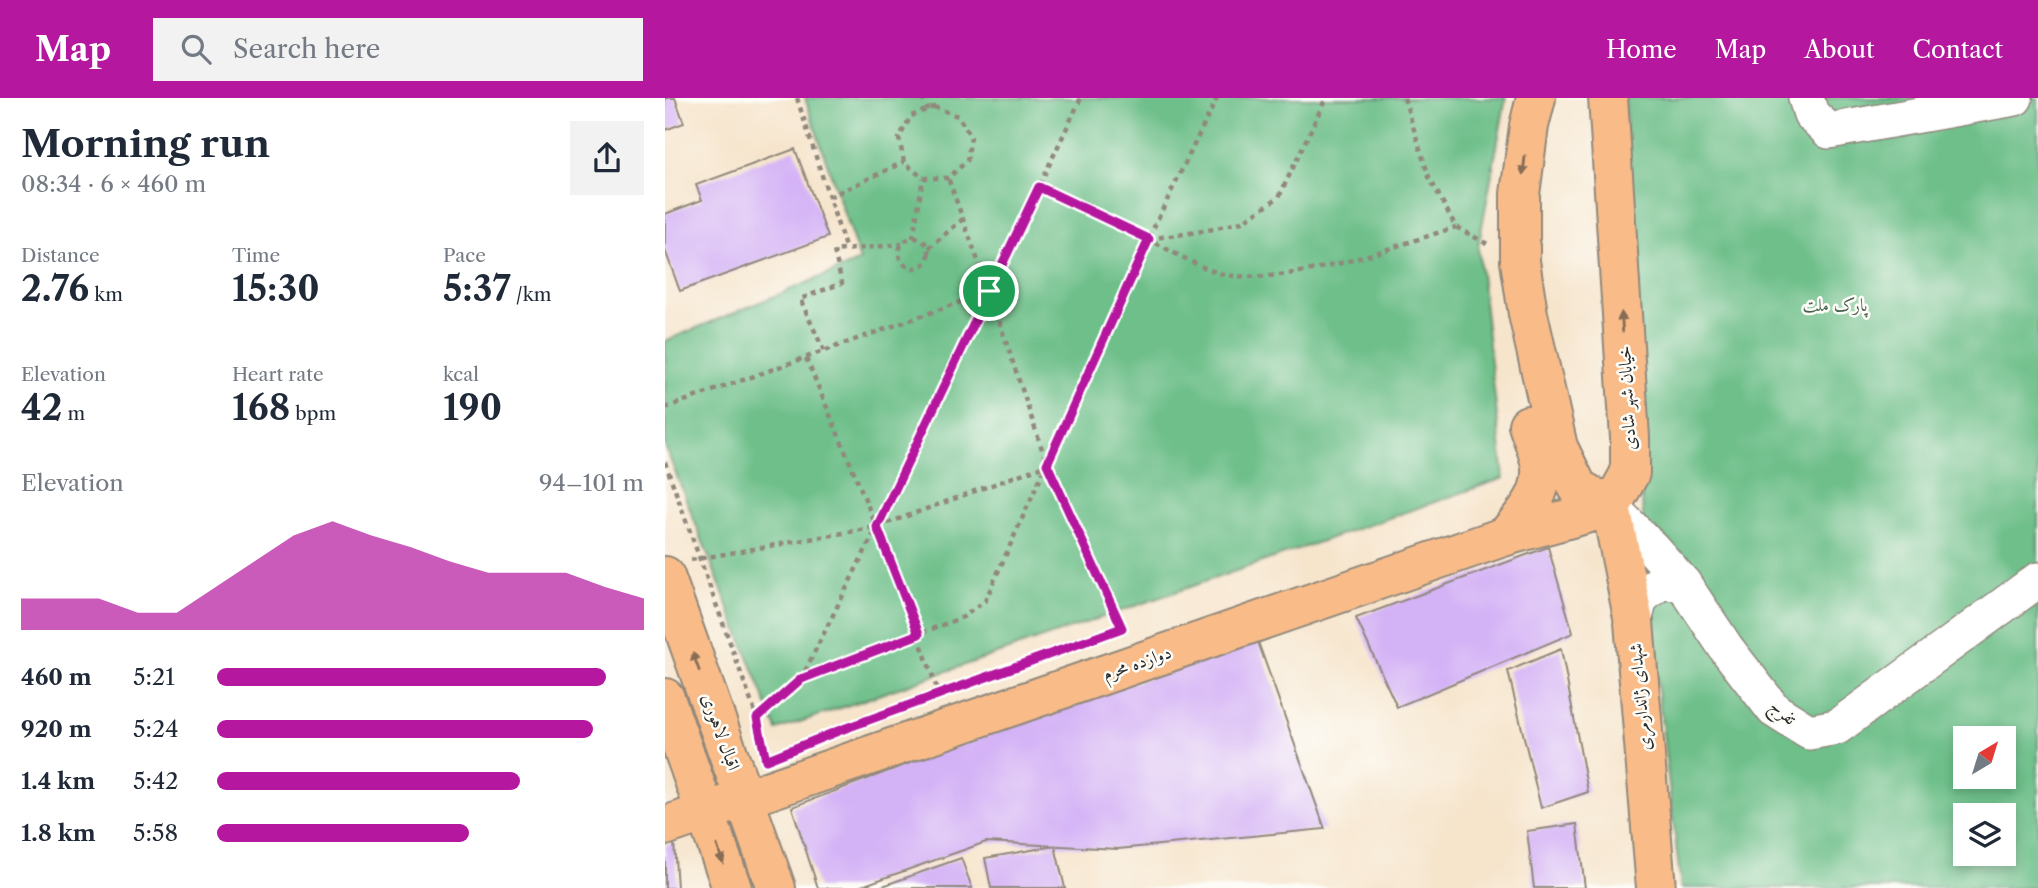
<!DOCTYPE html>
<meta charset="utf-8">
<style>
body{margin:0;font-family:"Libre Caslon Text",Amiri,serif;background:#f2f2f3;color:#1f2937;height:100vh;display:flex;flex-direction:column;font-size:26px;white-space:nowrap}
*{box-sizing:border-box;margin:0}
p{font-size:23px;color:#747a83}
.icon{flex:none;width:38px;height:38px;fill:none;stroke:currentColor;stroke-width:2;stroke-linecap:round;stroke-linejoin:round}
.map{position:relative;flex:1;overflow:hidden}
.drawer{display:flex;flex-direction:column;background:#fff;width:665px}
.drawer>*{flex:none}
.needle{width:46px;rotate:38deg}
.controls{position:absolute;left:1288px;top:628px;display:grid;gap:14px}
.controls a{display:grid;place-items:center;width:63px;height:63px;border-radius:0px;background:#fff;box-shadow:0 4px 10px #0003;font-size:35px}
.pin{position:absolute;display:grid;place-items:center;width:60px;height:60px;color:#fff;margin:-30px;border:4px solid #fff;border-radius:50%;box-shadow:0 2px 7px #0007}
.round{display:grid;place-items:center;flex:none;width:74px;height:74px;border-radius:0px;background:#f2f2f3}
.headline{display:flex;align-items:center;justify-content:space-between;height:119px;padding:0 21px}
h1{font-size:38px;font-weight:700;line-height:52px}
.figures{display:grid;grid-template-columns:repeat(3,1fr);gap:10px;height:119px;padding:7px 21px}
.figures div{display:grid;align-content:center}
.figures b{font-size:35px;font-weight:700}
.figures small{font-size:19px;font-weight:400}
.figures p{font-size:19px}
.chart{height:196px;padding:14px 21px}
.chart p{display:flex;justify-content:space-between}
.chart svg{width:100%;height:126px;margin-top:7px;fill:#b5179e;opacity:.7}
ul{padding:0 21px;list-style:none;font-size:23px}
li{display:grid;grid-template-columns:112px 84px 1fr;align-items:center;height:52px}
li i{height:18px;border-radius:9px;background:#b5179e}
header{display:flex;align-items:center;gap:42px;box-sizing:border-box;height:98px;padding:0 35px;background:#b5179e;color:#fff}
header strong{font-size:33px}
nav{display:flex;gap:38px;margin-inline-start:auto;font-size:24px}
.search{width:490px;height:63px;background:#f2f2f3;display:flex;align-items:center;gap:18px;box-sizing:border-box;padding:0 24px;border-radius:0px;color:#747a83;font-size:26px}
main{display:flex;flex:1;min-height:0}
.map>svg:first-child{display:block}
.forest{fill:#6ebf8a;stroke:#4c755a;stroke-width:2;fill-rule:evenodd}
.building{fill:#d4b2f6}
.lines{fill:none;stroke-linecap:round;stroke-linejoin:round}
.minor-casing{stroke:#90887b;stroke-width:38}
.major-casing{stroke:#90887b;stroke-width:42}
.path{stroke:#90887b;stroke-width:4.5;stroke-dasharray:5 5;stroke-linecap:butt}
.minor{stroke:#fff;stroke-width:35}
.major{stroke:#f9bc89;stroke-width:38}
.oneway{fill:#886c55}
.route-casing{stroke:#fff;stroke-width:14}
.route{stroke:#b5179e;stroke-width:9}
.labels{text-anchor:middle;stroke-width:5;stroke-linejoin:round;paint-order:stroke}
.park-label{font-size:18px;fill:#476250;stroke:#fdfcf7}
.street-label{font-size:18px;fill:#2b2b2b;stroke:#fdfcf7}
</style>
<header>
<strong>Map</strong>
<div class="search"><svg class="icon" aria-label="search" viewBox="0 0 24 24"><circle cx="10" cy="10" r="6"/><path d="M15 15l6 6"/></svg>Search here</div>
<nav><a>Home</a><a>Map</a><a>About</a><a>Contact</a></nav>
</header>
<main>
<section class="drawer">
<div class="headline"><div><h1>Morning run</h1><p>08:34 · 6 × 460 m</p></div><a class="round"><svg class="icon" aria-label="share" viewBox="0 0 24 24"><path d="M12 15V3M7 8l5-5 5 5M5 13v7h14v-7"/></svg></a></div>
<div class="figures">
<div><p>Distance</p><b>2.76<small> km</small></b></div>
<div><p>Time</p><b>15:30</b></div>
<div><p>Pace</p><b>5:37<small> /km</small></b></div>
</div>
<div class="figures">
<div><p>Elevation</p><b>42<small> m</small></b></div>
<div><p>Heart rate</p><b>168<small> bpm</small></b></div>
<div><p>kcal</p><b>190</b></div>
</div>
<div class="chart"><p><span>Elevation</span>94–101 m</p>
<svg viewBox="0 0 160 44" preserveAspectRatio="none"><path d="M0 44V33L10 33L20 33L30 38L40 38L50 29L60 20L70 11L80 6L90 11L100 15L110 20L120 24L130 24L140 24L150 29L160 33V44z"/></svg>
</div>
<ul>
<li><b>460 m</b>5:21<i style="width:91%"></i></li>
<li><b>920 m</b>5:24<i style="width:88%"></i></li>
<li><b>1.4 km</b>5:42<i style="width:71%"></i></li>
<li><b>1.8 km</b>5:58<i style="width:59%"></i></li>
</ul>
</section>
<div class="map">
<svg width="1373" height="790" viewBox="0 0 1373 790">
<rect width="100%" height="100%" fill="#fdfcf7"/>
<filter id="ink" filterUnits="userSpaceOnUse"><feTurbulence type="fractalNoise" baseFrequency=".0143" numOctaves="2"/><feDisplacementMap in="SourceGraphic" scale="14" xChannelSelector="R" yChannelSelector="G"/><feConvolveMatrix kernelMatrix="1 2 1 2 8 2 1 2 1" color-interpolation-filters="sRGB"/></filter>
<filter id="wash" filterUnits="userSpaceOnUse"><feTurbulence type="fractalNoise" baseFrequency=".00686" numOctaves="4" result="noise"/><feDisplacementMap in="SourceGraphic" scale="28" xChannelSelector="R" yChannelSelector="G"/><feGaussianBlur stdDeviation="1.57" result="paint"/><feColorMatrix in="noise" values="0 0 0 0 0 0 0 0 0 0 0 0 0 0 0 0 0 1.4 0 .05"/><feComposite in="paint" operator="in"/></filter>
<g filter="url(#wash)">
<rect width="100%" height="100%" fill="#f6e4cb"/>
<!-- forest -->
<g class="forest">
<path d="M140,0H841L813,150L839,380L112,632L0,348V243L195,163Z"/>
<path d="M960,0H1373V790H1016L985,524L973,339ZM1300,640H1339V679H1300ZM1300,718H1339V756H1300Z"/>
</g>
<g id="blocks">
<!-- building -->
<g class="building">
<path d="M0,0H10L19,25L0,32Z"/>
<path d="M130,51L163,139L15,193L0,152V116L37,102L31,87Z"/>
<path d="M883,449L908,535L732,609L691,520Z"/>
<path d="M593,544L660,731L453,751L321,744L191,790H153L127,709L401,607Z"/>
<path d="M896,551L923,694L876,710L843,573Z"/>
<path d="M912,726L920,790H869L862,733Z"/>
<path d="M9,744L12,790H0V748Z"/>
<path d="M390,748L400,790H326L320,760Z"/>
<path d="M296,760L307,790H212Z"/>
</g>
</g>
</g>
<g filter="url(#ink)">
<use href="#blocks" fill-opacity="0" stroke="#90887b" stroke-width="2"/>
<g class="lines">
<!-- minor casing -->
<g class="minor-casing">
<g id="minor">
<path d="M1141,0L1146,16L1164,33L1350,0"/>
<path d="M946,409L987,450L1018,485L1061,550L1109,612L1144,634L1172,629L1373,482"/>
<path d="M969,524L975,500L995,484L1018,485"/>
</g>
</g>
<!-- major casing -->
<g class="major-casing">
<g id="major">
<path d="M871,0L864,28L855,96V163L863,216L893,349L913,390L946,409"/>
<path d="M943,0L965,340V375L946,409"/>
<path d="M946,409L969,524L991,790"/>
<path d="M841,438C858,417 878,399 876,370C875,356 867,340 863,327"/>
<path d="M0,478L111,790"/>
<path d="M0,600L67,790"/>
<path d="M0,728L841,438L946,409"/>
</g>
</g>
<!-- path -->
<g class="path">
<path d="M132,0L181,152"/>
<path d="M257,0L263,12"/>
<path d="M739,0L764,79L791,129L826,148"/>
<path d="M269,9L293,18L306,39L302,63L283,80H258L239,64L234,40L246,18Z"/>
<path d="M374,89C411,107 448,123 485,142C506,153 545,176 568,178C640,184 723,150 791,129"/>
<path d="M164,99L239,64"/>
<circle cx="249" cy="155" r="15"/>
<path d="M248,140L258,80"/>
<path d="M484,141L539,133L577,124L614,99L661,0"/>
<path d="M264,150L298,121"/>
<path d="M159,253L135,201L177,185L169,153L237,146"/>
<path d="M141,260C188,371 235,482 274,597"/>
<path d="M0,310L323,194"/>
<path d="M0,364L92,620L101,661"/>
<path d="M26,462L212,429L381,367"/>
<path d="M136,581L298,519L320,503L483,141L552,0"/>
<path d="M90,621L136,581L212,429L416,0"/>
<path d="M190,627L457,530L382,366L324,193L283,80"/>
</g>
<!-- minor -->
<use href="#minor" class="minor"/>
<!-- major -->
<use href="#major" class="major"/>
</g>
<!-- one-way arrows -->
<defs><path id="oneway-solid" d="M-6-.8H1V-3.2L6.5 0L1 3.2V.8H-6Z" transform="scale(1.75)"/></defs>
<g class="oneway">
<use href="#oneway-solid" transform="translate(859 67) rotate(97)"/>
<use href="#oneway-solid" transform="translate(957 224) rotate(-94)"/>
<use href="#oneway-solid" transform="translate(31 564) rotate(-110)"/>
<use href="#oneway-solid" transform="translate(55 756) rotate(71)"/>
</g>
</g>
<g class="lines" filter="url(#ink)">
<!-- route casing -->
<g class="route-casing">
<path id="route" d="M374,89L484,141L382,366L457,530L173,633L101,662L92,620L136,581L254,536L212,429Z"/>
</g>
<!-- route -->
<use href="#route" class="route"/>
</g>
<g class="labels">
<!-- park labels -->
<g class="park-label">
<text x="1170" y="213">پارک ملت</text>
</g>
<!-- street labels -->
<g class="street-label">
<text transform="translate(962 300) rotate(-93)" y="6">خیابان شهر شادی</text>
<text transform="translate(472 565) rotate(-19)" y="6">دوازده محرم</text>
<text transform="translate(975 599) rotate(-95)" y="6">شهدای ژاندارمری</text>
<text transform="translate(1118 614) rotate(39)" y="6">تفرج</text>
<text transform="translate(56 634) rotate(70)" y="6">اقبال لاهوری</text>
</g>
</g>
</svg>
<div class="controls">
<a><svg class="needle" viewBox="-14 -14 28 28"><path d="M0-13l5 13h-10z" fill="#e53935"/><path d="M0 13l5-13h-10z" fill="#747a83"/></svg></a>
<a><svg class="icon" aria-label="layers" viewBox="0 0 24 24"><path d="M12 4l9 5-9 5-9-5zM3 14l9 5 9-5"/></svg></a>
</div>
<div class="pin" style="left:324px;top:193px;background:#1e9e55"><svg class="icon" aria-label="arrive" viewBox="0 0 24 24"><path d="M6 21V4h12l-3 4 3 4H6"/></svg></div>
</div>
</main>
